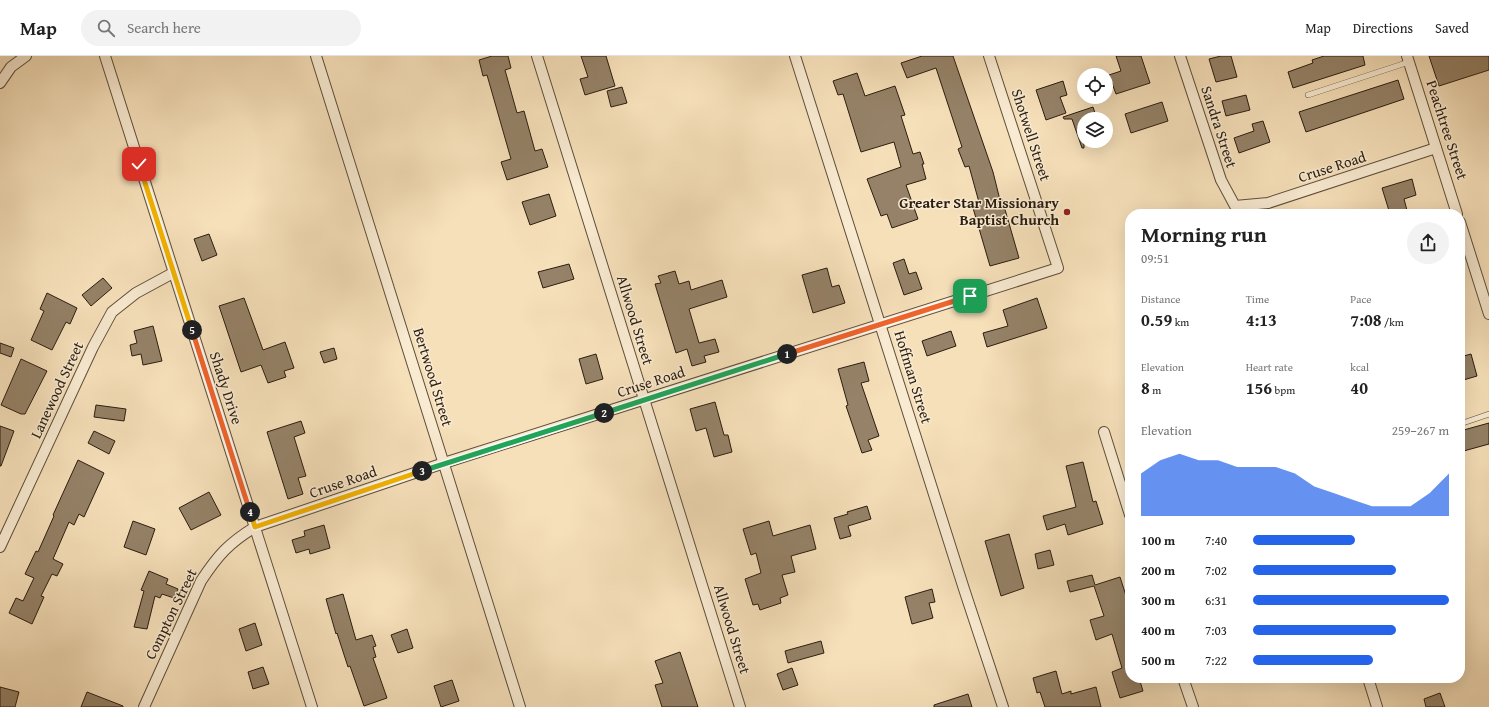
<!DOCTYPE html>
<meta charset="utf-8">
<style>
body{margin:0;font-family:"Gentium Book Plus",serif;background:#f2f2f2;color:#222;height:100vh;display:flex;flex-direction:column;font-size:15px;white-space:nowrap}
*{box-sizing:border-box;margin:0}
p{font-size:13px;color:#767676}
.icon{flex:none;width:22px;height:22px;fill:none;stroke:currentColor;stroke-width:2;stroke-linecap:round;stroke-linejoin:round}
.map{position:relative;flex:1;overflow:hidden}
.panel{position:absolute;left:1125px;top:153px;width:340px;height:474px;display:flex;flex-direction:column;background:#fff;border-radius:16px;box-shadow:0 4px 16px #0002}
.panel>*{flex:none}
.buttons{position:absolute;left:1077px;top:12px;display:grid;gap:8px}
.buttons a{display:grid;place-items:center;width:36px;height:36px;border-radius:50%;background:#fff;box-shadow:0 4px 16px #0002;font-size:20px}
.pin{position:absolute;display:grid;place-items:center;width:34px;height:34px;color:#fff;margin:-17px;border-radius:8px;box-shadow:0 2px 6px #0006}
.km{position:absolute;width:20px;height:20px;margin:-10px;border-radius:50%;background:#222;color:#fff;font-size:11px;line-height:20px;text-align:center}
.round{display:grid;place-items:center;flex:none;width:42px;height:42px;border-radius:21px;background:#f2f2f2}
.headline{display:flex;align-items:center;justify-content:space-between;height:68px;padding:0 16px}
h1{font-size:22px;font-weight:800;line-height:30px}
.figures{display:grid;grid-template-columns:repeat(3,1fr);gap:6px;height:68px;padding:4px 16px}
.figures div{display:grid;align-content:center}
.figures b{font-size:17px;font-weight:800}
.figures small{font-size:11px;font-weight:400}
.figures p{font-size:11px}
.chart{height:112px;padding:8px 16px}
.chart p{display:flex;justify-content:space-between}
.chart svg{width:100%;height:72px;margin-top:4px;fill:#2563eb;opacity:.7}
ul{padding:0 16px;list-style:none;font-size:13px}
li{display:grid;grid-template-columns:64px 48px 1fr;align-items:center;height:30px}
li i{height:10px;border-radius:5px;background:#2563eb}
header{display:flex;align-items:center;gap:24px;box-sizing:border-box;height:56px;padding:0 20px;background:#fff;border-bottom:1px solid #e0e0e0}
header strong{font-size:19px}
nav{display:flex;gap:22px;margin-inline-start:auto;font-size:14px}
.search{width:280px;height:36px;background:#f2f2f2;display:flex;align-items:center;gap:10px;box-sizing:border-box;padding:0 14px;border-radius:22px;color:#767676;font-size:15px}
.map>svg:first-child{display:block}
.building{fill:#958268;stroke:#2b1d0f}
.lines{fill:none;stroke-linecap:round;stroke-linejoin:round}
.service-casing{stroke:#5e4e3a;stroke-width:6}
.minor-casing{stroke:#5e4e3a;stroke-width:12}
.service{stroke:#f9ebd2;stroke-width:5}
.minor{stroke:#f9ebd2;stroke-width:10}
.split-1-casing{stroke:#fff;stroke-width:8}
.split-2-casing{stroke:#fff;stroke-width:8}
.split-3-casing{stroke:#fff;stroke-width:8}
.split-4-casing{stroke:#fff;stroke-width:8}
.split-5-casing{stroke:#fff;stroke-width:8}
.split-6-casing{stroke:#fff;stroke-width:8}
.split-1{stroke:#f0652b;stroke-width:5}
.split-2{stroke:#22a559;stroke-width:5}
.split-3{stroke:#22a559;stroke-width:5}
.split-4{stroke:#f5b400;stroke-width:5}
.split-5{stroke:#f0652b;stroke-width:5}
.split-6{stroke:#f5b400;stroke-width:5}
.poi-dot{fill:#8f2418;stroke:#f9ebd2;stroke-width:1.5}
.labels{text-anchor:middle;stroke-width:3;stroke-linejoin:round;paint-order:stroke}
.street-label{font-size:15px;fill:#2b1d0f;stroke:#f9ebd2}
.poi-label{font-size:15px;font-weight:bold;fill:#2b1d0f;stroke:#f9ebd2;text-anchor:end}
</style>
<header>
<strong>Map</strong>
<div class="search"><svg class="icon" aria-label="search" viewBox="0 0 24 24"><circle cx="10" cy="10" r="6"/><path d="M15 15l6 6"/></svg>Search here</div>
<nav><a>Map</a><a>Directions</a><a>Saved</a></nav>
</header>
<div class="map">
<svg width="1489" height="651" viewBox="0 0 1489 651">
<rect width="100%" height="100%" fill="#f6e0ba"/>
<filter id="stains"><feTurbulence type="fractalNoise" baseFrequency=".005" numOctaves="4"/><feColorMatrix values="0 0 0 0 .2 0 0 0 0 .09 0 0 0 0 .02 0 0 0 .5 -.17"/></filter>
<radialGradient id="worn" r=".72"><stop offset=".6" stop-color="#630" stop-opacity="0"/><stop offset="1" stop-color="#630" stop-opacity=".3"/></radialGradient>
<!-- building -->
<g class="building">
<path d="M492,0H508L511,12L505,14L517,57L524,55L535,95L542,93L548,111L507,124L501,106L511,103L487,19L483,20L479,4Z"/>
<path d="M581,0H606L615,30L585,39L580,23L588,21Z"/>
<path d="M922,0H953L993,116L1000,144L1002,143L1019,202L990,210L973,152L980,150L969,110L965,111L958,93L962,91L936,12L907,22L901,7Z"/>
<path d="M1116,0H1141L1150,27L1116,38L1109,19L1121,15Z"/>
<path d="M1221,0H1231L1237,21L1216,26L1209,3Z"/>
<path d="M1324,0H1363L1365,9L1293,32L1288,16L1313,7L1312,4Z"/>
<path d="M1429,0H1489V14L1439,30Z"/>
<path d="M857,17L865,40L895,30L905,59L901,60L913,98L920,96L924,108H922L926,123L906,129L918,163L892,172L887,158L881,160L867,123L901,111L894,86L861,96L843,38L838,39L833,25Z"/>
<path d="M1398,24L1404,43L1306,76L1299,56Z"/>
<path d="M1063,25L1067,39L1060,41L1066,57L1046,64L1036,34Z"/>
<path d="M622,31L627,47L611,51L607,35Z"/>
<path d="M1246,39L1250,54L1226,60L1222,45Z"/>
<path d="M1162,46L1168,65L1131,77L1125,58Z"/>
<path d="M1093,51L1097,63H1084V92H1082L1072,63H1064L1063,61Z"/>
<path d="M1263,65L1270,86L1239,97L1234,82L1254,75L1252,68Z"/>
<path d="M1412,123L1416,139L1404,143L1408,158H1390L1382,132Z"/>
<path d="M549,138L556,160L530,169L522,146Z"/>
<path d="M209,178L217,199L202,205L194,183Z"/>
<path d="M904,203L909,218L916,216L922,233L904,239L893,207Z"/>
<path d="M569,208L574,223L543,232L538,216Z"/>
<path d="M827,212L832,231L839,229L845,247L813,257L802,219Z"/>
<path d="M675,215L679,228L689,225L691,234L722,224L727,241L689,253L699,287L715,283L719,296L704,300L706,306L692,310L687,293L676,297L655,228L661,227L658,220Z"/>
<path d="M103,222L112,232L91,250L82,239Z"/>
<path d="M47,237L77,252L70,268L66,266L52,294L31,284L44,255L40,253Z"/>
<path d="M244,242L263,294L285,286L294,312L284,315L286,321L268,327L261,309L241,316L219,250Z"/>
<path d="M1037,242L1047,272L987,291L983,277L1008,270L1003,254Z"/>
<path d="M153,270L162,305L143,309L141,298L132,300L130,289L137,287L134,275Z"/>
<path d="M951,275L956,290L927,300L922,285Z"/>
<path d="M0,287L14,292L11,301L0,297Z"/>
<path d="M334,292L337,303L324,307L320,296Z"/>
<path d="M596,298L603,323L586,328L579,303Z"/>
<path d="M1471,298L1477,320L1460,325V301Z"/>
<path d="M21,303L47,315L25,358H21L1,349Z"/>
<path d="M864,306L869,325L861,327L879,380L868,384L872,394L862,397L846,350L848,349L838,313Z"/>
<path d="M715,346L724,379H728L732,396L714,401L706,372L696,375L690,353Z"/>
<path d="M96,349L126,353L124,365L94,361Z"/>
<path d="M301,365L305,377L294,381L306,420L298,422L303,438L288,443L267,376Z"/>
<path d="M1489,367V388L1460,396V375Z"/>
<path d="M0,370L14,375L1,410H0Z"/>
<path d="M94,375L115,385L109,398L88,387Z"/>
<path d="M78,404L104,417L84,461L79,458L74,469L69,466L53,503L63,508L57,520L52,518L41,540L44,541L32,568L9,557L16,542L23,545L34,522L25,518L36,495L38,496L54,460L53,459Z"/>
<path d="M1083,406L1093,446L1096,445L1103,468L1068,479L1065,468L1047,474L1043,460L1076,451L1066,410Z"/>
<path d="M209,436L221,459L191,474L179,452Z"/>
<path d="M867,450L871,463L848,470L851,480L840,483L834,462L848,458L847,456Z"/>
<path d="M133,465L155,473L146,499L124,491Z"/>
<path d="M769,465L773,480L810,469L816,493L791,500L795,516L782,519L788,539L780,542L781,547L760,554L758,548L753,549L745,523L761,517L756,497L751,499L743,473Z"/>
<path d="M324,469L330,492L310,498L309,493L296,497L292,484L305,480L304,475Z"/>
<path d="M1009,478L1024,532L1001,540L985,485Z"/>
<path d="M1050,494L1054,509L1038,513L1035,498Z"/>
<path d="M149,515L168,523L166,528L178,533L174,542L162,538L160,542L155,540L147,573L134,571L144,535L141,534Z"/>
<path d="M1092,519L1095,529L1120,521L1130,552V622H1139L1143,635L1120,642L1112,616L1122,612L1112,578L1096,584L1090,564L1104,560L1094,530L1070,536L1067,525Z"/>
<path d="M932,533L935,546L929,547L933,562L912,568L905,541Z"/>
<path d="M343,538L356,584L372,579L376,590L373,591L376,601L373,602L387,642L364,650L350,610L348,611L337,577L336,578L326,543Z"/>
<path d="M255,567L262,589L246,595L239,573Z"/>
<path d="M407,573L413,592L398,597L391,579Z"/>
<path d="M821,585L824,597L788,607L785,595Z"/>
<path d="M680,596L698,651H662L655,629L663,627L655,605Z"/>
<path d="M263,611L269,628L253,633L248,616Z"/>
<path d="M792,612L798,629L783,634L777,618Z"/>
<path d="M1056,615L1062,638L1071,635V638L1096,631L1101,651H1045L1040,636L1037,637L1033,622Z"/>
<path d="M452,624L459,645L441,651L434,630Z"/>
<path d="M0,631L19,636L15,651H0Z"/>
<path d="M87,636L123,650V651H81Z"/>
<path d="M1440,637L1445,651H1426L1424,643Z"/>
<path d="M968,638L972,651H934V649Z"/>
</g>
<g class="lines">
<!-- service casing -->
<g class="service-casing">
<g id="service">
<path d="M1308,39L1409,6"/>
<path d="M1460,368L1489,358"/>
</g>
</g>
<!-- minor casing -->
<g class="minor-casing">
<g id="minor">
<path d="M105,0L312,651"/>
<path d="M316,0L520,651"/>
<path d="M537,0L740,651"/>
<path d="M795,0L964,533L1003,651"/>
<path d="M1180,0L1221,124L1235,150L1268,147L1436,92"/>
<path d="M1407,0L1457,158"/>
<path d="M0,27L11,11L26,0"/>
<path d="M1460,166L1489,258"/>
<path d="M1104,376L1130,459"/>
<path d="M0,491L93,291L112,256L136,237L173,217"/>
<path d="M1183,622L1193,651"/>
<path d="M1368,622L1377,651"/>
<path d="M144,651L201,525C218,499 229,487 255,471L444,407L1058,212L989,0"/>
</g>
</g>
<!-- service -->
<use href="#service" class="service"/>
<!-- minor -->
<use href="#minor" class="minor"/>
</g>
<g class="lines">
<!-- split-1 casing -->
<g class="split-1-casing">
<path id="split-1" d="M787,298L970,240"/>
</g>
<!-- split-2 casing -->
<g class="split-2-casing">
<path id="split-2" d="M604,357L787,298"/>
</g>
<!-- split-3 casing -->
<g class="split-3-casing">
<path id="split-3" d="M422,415L604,357"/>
</g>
<!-- split-4 casing -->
<g class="split-4-casing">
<path id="split-4" d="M250,456L255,471L422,415"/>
</g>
<!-- split-5 casing -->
<g class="split-5-casing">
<path id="split-5" d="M192,274L250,456"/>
</g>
<!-- split-6 casing -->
<g class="split-6-casing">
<path id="split-6" d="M139,108L192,274"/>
</g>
<!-- split-1 -->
<use href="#split-1" class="split-1"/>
<!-- split-2 -->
<use href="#split-2" class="split-2"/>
<!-- split-3 -->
<use href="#split-3" class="split-3"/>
<!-- split-4 -->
<use href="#split-4" class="split-4"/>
<!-- split-5 -->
<use href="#split-5" class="split-5"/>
<!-- split-6 -->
<use href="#split-6" class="split-6"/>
</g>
<!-- markers -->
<circle class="poi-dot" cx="1067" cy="156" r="4"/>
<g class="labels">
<!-- street labels -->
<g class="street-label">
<text transform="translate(1219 71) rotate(72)" y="5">Sandra Street</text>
<text transform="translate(1447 74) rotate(72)" y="5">Peachtree Street</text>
<text transform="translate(1031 79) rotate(72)" y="5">Shotwell Street</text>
<text transform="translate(1332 111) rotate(-18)" y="5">Cruse Road</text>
<text transform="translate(635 264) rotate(73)" y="5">Allwood Street</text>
<text transform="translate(433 321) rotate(73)" y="5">Bertwood Street</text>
<text transform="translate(913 321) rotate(73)" y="5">Hoffman Street</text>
<text transform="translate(651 326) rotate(-18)" y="5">Cruse Road</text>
<text transform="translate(226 332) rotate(72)" y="5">Shady Drive</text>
<text transform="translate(57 334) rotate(-65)" y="5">Lanewood Street</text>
<text transform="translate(343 426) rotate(-19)" y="5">Cruse Road</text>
<text transform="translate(171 558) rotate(-64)" y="5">Compton Street</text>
<text transform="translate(732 573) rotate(73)" y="5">Allwood Street</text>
</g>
<!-- poi labels -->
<g class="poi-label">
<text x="1059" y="152">Greater Star Missionary<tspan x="1059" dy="17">Baptist Church</tspan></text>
</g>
</g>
<rect width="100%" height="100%" filter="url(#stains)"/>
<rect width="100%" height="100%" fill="url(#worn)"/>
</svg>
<div class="buttons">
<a><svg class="icon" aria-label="locate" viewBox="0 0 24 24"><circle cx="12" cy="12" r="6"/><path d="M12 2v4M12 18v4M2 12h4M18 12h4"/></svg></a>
<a><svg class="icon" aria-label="layers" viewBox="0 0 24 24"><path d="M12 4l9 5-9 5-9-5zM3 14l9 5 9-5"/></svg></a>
</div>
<div class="pin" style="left:970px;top:240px;background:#1e9e55"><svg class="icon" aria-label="arrive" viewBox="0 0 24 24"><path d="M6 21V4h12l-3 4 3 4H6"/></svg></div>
<div class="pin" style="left:139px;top:108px;background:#d93025"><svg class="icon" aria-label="check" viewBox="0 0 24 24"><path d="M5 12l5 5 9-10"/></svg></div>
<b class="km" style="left:787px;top:298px">1</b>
<b class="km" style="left:604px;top:357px">2</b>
<b class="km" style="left:422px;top:415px">3</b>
<b class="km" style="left:250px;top:456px">4</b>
<b class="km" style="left:192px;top:274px">5</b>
<section class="panel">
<div class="headline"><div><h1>Morning run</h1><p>09:51</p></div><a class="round"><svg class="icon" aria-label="share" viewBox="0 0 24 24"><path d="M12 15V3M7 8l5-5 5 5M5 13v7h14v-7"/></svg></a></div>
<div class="figures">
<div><p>Distance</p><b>0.59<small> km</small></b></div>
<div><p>Time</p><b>4:13</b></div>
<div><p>Pace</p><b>7:08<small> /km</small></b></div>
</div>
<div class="figures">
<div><p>Elevation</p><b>8<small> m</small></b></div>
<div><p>Heart rate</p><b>156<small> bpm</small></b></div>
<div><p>kcal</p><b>40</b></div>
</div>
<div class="chart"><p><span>Elevation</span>259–267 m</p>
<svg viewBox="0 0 160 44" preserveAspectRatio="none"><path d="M0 44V18L10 10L20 6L30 10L40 10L50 14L60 14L70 14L80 18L90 26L100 30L110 34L120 38L130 38L140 38L150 30L160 18V44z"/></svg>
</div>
<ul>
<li><b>100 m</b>7:40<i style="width:52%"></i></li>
<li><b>200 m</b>7:02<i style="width:73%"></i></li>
<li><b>300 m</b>6:31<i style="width:100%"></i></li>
<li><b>400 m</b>7:03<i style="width:73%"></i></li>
<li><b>500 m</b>7:22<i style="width:61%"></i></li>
</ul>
</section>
</div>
